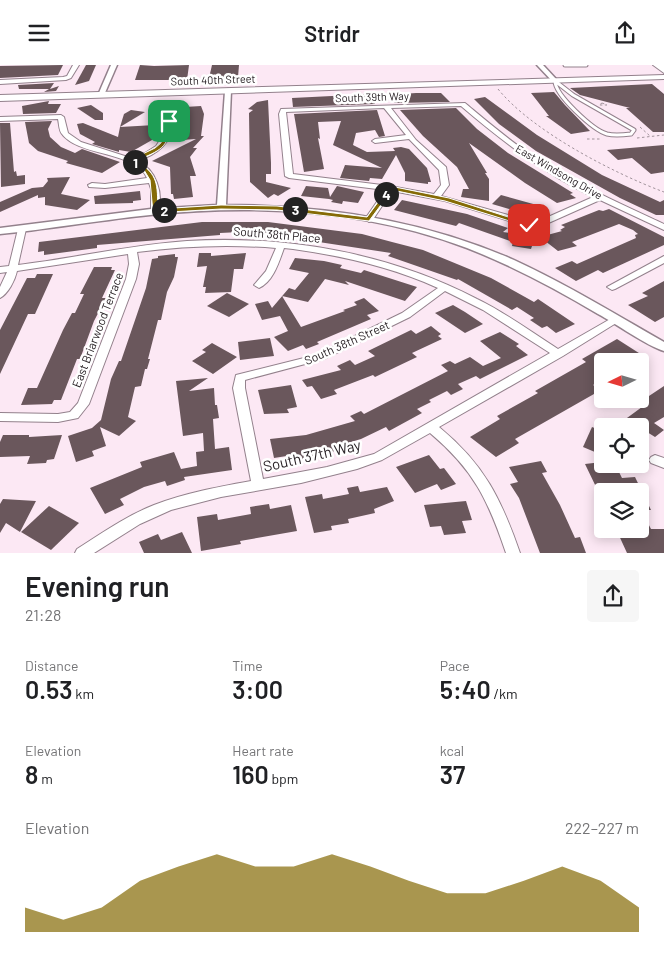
<!DOCTYPE html>
<meta charset="utf-8">
<style>
body{margin:0;font-family:Barlow,sans-serif;background:#f6f6f6;color:#202124;height:100vh;display:flex;flex-direction:column;font-size:19px;white-space:nowrap}
*{box-sizing:border-box;margin:0}
p{font-size:16px;color:#757577}
.icon{flex:none;width:28px;height:28px;fill:none;stroke:currentColor;stroke-width:2;stroke-linecap:round;stroke-linejoin:round}
.map{position:relative;height:488px;overflow:hidden}
.sheet{display:flex;flex-direction:column;background:#fff;flex:1}
.sheet>*{flex:none}
.needle{width:32px;rotate:265deg}
.buttons{position:absolute;left:594px;top:288px;display:grid;gap:10px}
.buttons a{display:grid;place-items:center;width:55px;height:55px;border-radius:5px;background:#fff;box-shadow:0 2px 12px #0003;font-size:25px}
.pin{position:absolute;display:grid;place-items:center;width:42px;height:42px;color:#fff;margin:-21px;border-radius:10px;box-shadow:0 2px 8px #0006}
.km{position:absolute;width:25px;height:25px;margin:-12px;border-radius:50%;background:#222;color:#fff;font-size:14px;line-height:25px;text-align:center}
.round{display:grid;place-items:center;flex:none;width:52px;height:52px;border-radius:5px;background:#f6f6f6}
.summary{display:flex;align-items:center;justify-content:space-between;height:85px;padding:0 25px}
h1{font-size:28px;font-weight:600;line-height:38px}
.stats{display:grid;grid-template-columns:repeat(3,1fr);gap:8px;height:85px;padding:5px 25px}
.stats div{display:grid;align-content:center}
.stats b{font-size:25px;font-weight:600}
.stats small{font-size:14px;font-weight:400}
.stats p{font-size:14px}
.chart{height:140px;padding:10px 25px}
.chart p{display:flex;justify-content:space-between}
.chart svg{width:100%;height:90px;margin-top:5px;fill:#856b06;opacity:.7}
header{display:flex;justify-content:space-between;align-items:center;height:65px;padding:0 25px;background:#fff;font-size:22px;font-weight:600}
.map>svg:first-child{display:block}
.building{fill:#6a575c}
.lines{fill:none;stroke-linecap:round;stroke-linejoin:round}
.service-casing{stroke:#93818c;stroke-width:5}
.minor-casing{stroke:#93818c;stroke-width:2}
.tertiary-casing{stroke:#93818c;stroke-width:3}
.secondary-casing{stroke:#93818c;stroke-width:2}
.motorway-casing{stroke:#93818c;stroke-width:2}
.path{stroke:#a1939b;stroke-width:1;stroke-dasharray:2.5 2.5;stroke-linecap:butt}
.service{stroke:#fff;stroke-width:3}
.minor{fill:#fff;fill-rule:evenodd}
.tertiary{fill:#fff;fill-rule:evenodd}
.secondary{fill:#fff;fill-rule:evenodd}
.motorway{fill:#fff;fill-rule:evenodd}
.route{fill:#856b06;stroke:#fff}
.labels{text-anchor:middle;stroke-width:5;stroke-linejoin:round;paint-order:stroke}
.far-street-label{font-size:11px;fill:#282125;stroke:#fff}
.street-label{font-size:12px;fill:#282125;stroke:#fff}
.near-street-label{font-size:15px;fill:#282125;stroke:#fff}
</style>
<header><svg class="icon" aria-label="menu" viewBox="0 0 24 24"><path d="M4 6h16M4 12h16M4 18h16"/></svg>Stridr<svg class="icon" aria-label="share" viewBox="0 0 24 24"><path d="M12 15V3M7 8l5-5 5 5M5 13v7h14v-7"/></svg></header>
<div class="map">
<svg width="664" height="488" viewBox="0 0 664 488">
<rect width="100%" height="100%" fill="#fce8f4"/>
<!-- building -->
<g class="building">
<path d="M63,0L58,10L0,13V1Z"/>
<path d="M86,0H96L89,16L75,20Z"/>
<path d="M140,0L154,1L189,0L187,15L170,17V15H135Z"/>
<path d="M212,0H239L238,12L209,13Z"/>
<path d="M54,18L50,24L59,21L56,26L44,27L49,24H19L18,20Z"/>
<path d="M652,19L664,29V67H653L626,43H630L580,30L570,23Z"/>
<path d="M554,27L565,40L590,66L571,69L546,51H549L531,28Z"/>
<path d="M416,28H441L450,37L395,38L388,30Z"/>
<path d="M372,29L375,39L293,42L292,33Z"/>
<path d="M485,32L537,70L602,110L660,137L664,135V150H656L620,133L536,86L499,59L474,34Z"/>
<path d="M268,35L271,98V109H266V117L291,123L278,131L274,129L268,133L250,117L249,48L253,45L248,44L257,37Z"/>
<path d="M49,36L48,39H61L56,48L23,49L22,41Z"/>
<path d="M91,40L103,48V55H95L77,43Z"/>
<path d="M201,41L204,49L201,71H204L193,83H197L190,92L196,111H190L193,132L174,134L173,129H171L170,102L152,96L196,74L181,75L185,42Z"/>
<path d="M456,43L477,64L508,88L573,128L570,129L576,133L557,138L525,118L469,78L487,108H485L489,114V136L461,132L463,124H469L457,102L423,71L400,45Z"/>
<path d="M131,45L145,47L120,62L124,49Z"/>
<path d="M377,45L385,71L379,72L375,65L356,68L353,80L367,87L395,86L393,83L401,82L409,84L427,103L431,117H428V119L405,116V108L396,90L382,114L370,113L369,116L340,113L345,100L382,103L333,80L341,56L318,57L320,74L318,73L324,104L304,107L294,49Z"/>
<path d="M52,56L48,64L50,72L61,82L75,88L82,84L120,97L102,108L66,98L68,96L38,86L29,78L25,57Z"/>
<path d="M0,58H10L14,107L16,106L17,111L25,110V119L1,122Z"/>
<path d="M83,58L118,72L120,62L155,60L152,75L131,87L119,85V87L92,79L95,77L80,69L77,59Z"/>
<path d="M664,80V107L651,109L632,93L618,95L607,85Z"/>
<path d="M70,112L61,129L90,135L77,145L45,140V132L38,133V130L0,147V137L32,123L43,122L48,116L47,113Z"/>
<path d="M306,121L328,123L330,132L337,121L364,127L358,138L343,136L342,139L331,137L333,135L329,134L301,131Z"/>
<path d="M140,126L141,135L133,136V138L95,139L94,131Z"/>
<path d="M501,130L544,142L534,151L492,139Z"/>
<path d="M402,135L467,149L508,163L503,167L535,172L531,184L512,181L513,177L459,158L456,161L394,145Z"/>
<path d="M609,144L664,172V180L603,208L598,205L576,216L555,203L572,196L577,199L636,173L635,170L638,169L633,165L619,159L572,177L577,181L558,186L540,172L562,166L560,165L565,162L561,160L599,145L603,146Z"/>
<path d="M202,157H268L362,169L392,177L423,185L491,213L534,237L538,234L575,259L556,268L547,261L542,263L530,255L534,253L517,242L512,245L458,214L457,215L388,191L391,188L299,174L301,171H269L270,168H251L250,170H239L240,167L220,168V170L97,180V183L44,190V186L38,187L39,177Z"/>
<path d="M199,188H211V191L246,188L243,204H234L231,227L205,228L206,222H203L207,201L197,202Z"/>
<path d="M175,189V192H178L174,212L167,227L161,255H158L148,294H150L147,304H145L141,321L135,322L128,352L136,356L119,371L100,362L106,381L92,386L94,391L76,397L68,371L92,363L101,355L111,314L119,296H121L146,223L152,194L158,193V191Z"/>
<path d="M295,193L324,196L342,200L340,203L361,208L364,205L417,222L405,236L345,216L349,220L325,214L308,237L282,231L301,262L345,246L343,245L357,240L354,237L364,233L379,246L367,250L371,254L317,277L319,279L306,284L303,280L288,286L274,272L288,266L280,251L262,255L255,239L268,236L272,243L289,223L295,225L309,208L289,204Z"/>
<path d="M94,202H112L111,205H115L102,233H106L94,256L80,294H77L61,335H54L52,339L21,340L28,323H37L63,265L72,248H75L84,229H80Z"/>
<path d="M37,209H53L35,249H28L0,309V265L27,213H35Z"/>
<path d="M664,216V252L655,257L628,240L648,231L642,228Z"/>
<path d="M227,228L249,239L229,252L207,241Z"/>
<path d="M453,240L465,247L483,259L465,268L435,248Z"/>
<path d="M431,261L441,269L438,271L442,274L412,288L417,292L375,312L373,310L334,325L337,329L321,334L312,321L307,322L302,315L341,305L337,301L350,295L355,300L375,291L368,286L411,265L416,269Z"/>
<path d="M500,267L519,279L516,281L528,290L480,314L476,311L458,319L463,324L451,330L447,326L429,335L431,337L417,344L422,348L389,366L386,362L361,374L344,379L347,383L295,396L293,390L274,393L270,374L306,370L355,356L350,351L361,346L364,349L448,306L441,300L450,296L455,299L470,292L483,301L501,293L480,276Z"/>
<path d="M270,273L274,291L240,295L238,277Z"/>
<path d="M617,274L642,290L631,296H602V314L593,320L601,325L515,374L519,378L496,392L470,372L500,354L497,351L538,328L535,326L586,297L582,294Z"/>
<path d="M212,278L237,292L213,309L192,296L206,287L202,285Z"/>
<path d="M208,313L189,326L214,323L215,340H217L219,353L213,354L215,384L229,382L232,405L184,412L185,415L167,421L165,416L144,422L120,434L124,440L105,449L90,423L142,402L140,397L174,387L181,404L197,401L196,387L204,386L203,368L183,371L176,316Z"/>
<path d="M291,320L297,342L287,344L289,348L264,349L258,325Z"/>
<path d="M664,321V352L654,358L664,365L655,372L647,367L640,373V361H616L642,342L637,339Z"/>
<path d="M592,362L602,366V390L583,382Z"/>
<path d="M3,370H29V372L62,370L54,394L47,395L46,398L27,399L30,391L0,392V377Z"/>
<path d="M429,390L440,404L444,403L456,419L441,425L437,419L415,428L396,402Z"/>
<path d="M541,396L547,407L542,408L560,440L575,473L580,472L586,488H540L519,433L510,419L518,417L509,402Z"/>
<path d="M602,397L615,399L622,413L635,412L651,445H641L651,464H664V488H627L616,464H640V425L598,426L585,399Z"/>
<path d="M358,421L360,427L387,422L394,436L374,444L375,448L348,454L349,458L331,461L332,465L314,468L305,432L322,429L323,434L349,429L347,423Z"/>
<path d="M3,434L36,436L20,467L6,458L0,468V439Z"/>
<path d="M466,436L472,455L462,456L466,468L444,470L441,461L430,462L424,440Z"/>
<path d="M269,439L270,444L291,440L297,466L240,476L241,479L201,486L197,452L217,449L218,455L251,449L250,442Z"/>
<path d="M49,441L79,458L51,485L21,467Z"/>
<path d="M182,467L192,488H144L139,477L158,469L161,475Z"/>
</g>
<g class="lines">
<!-- service casing -->
<g class="service-casing">
<g id="service">
<path d="M565,0H586"/>
<path d="M555,16L573,30L634,65L631,69C623,70 615,71 607,69C593,65 555,30 555,16Z"/>
</g>
</g>
<!-- minor casing -->
<g class="minor-casing">
<g id="minor">
<path d="M73,0H79L71,13L66,15L0,19V15L63,12L67,11Z"/>
<path d="M465,38C489,58 512,78 538,94C578,120 621,139 664,159V165L600,135L544,160L529,162L445,136L392,126L372,156L369,157L365,154L385,125L289,113L285,111L279,49L281,44ZM461,41C502,76 544,108 593,132L539,156H529L441,131L449,120L446,102L416,75L391,43ZM384,43L406,70L375,74L372,76L375,78L409,74L439,105L441,120L434,129L390,121L293,109L286,47Z"/>
<path d="M61,50L64,52L68,68L81,77L131,93L145,88L156,81L162,72L166,56L161,51L162,50H166L171,55C175,77 156,90 137,96C156,104 164,128 158,148H155L151,146V124L149,118L105,123L89,122L88,120L92,118L105,119L147,113C138,90 91,90 71,77C68,75 64,72 62,69C59,66 59,58 58,54L0,56V52Z"/>
<path d="M22,161L26,164L18,200C75,193 130,180 187,176C287,170 389,188 477,234C506,248 531,267 558,284L612,253H620L621,255L563,291L439,362C485,400 501,434 520,488H506C488,435 474,405 430,368L382,395L357,404L301,418L221,432L171,445L140,459L94,488H75L77,484C102,468 126,451 154,440C185,428 218,422 251,416L233,323L236,310L316,290L402,248L438,223C392,202 343,191 293,184L284,183C279,197 273,217 259,223L254,220L266,206L276,183C229,179 183,181 137,187L139,199L136,214L89,339L78,353L58,357L0,356V348L58,349L70,347L78,338L126,214L129,199L128,189L17,206C15,215 8,229 0,233V222L7,207L0,208V202L9,201L18,164ZM445,226L483,245L550,288L374,389L327,402L263,414L245,323V315L324,294L410,252Z"/>
<path d="M664,191V198L615,224L612,225L607,222Z"/>
<path d="M655,390L664,393V403L651,398L649,395L651,392Z"/>
</g>
</g>
<!-- tertiary casing -->
<g class="tertiary-casing">
<g id="tertiary">
<path d="M111,0H117L104,30L99,31L98,30Z"/>
<path d="M537,0H543L557,15V17H553Z"/>
<path d="M228,24L231,26L226,140C325,140 423,155 514,195C566,219 615,249 664,277V286C647,281 615,258 598,249C556,224 513,201 467,183C367,145 255,139 150,150C100,155 50,164 0,169V163L151,144L217,140L225,26Z"/>
</g>
</g>
<!-- secondary casing -->
<g class="secondary-casing">
<path id="secondary" d="M664,10V14L0,36V30Z"/>
</g>
<!-- motorway casing -->
<g class="motorway-casing">
<path id="motorway" d="M653,0H664V8Z"/>
</g>
<!-- path -->
<g class="path">
<path d="M498,24C532,66 613,108 664,127"/>
<path d="M602,38L607,40H599Z"/>
<path d="M640,62L650,71"/>
<path d="M637,73L664,70"/>
<path d="M587,74H600"/>
</g>
<!-- service -->
<use href="#service" class="service"/>
<!-- minor -->
<use href="#minor" class="minor"/>
<!-- tertiary -->
<use href="#tertiary" class="tertiary"/>
<!-- secondary -->
<use href="#secondary" class="secondary"/>
<!-- motorway -->
<use href="#motorway" class="motorway"/>
</g>
<!-- route -->
<path class="route" d="M167,54L171,56C169,84 160,85 136,96C159,109 157,120 158,144L221,140L277,141L367,152L390,121L449,133L533,160L529,162L445,136L392,125L369,156L277,145L221,144L153,148L150,115L144,105L128,96L155,83L161,78Z"/>
<g class="labels">
<!-- far-street labels -->
<g class="far-street-label">
<text transform="translate(213 15) rotate(-2)" y="4">South 40th Street</text>
<text transform="translate(372 32) rotate(-2)" y="4">South 39th Way</text>
<text transform="translate(559 107) rotate(30)" y="4">East Windsong Drive</text>
</g>
<!-- street labels -->
<g class="street-label">
<text transform="translate(277 170) rotate(5)" y="4">South 38th Place</text>
<text transform="translate(98 265) rotate(-69)" y="4">East Briarwood Terrace</text>
<text transform="translate(347 278) rotate(-24)" y="4">South 38th Street</text>
</g>
<!-- near-street labels -->
<g class="near-street-label">
<text transform="translate(312 391) rotate(-13)" y="5">South 37th Way</text>
</g>
</g>
</svg>
<div class="buttons">
<a><svg class="needle" viewBox="-14 -14 28 28"><path d="M0-13l5 13h-10z" fill="#e53935"/><path d="M0 13l5-13h-10z" fill="#757577"/></svg></a>
<a><svg class="icon" aria-label="locate" viewBox="0 0 24 24"><circle cx="12" cy="12" r="6"/><path d="M12 2v4M12 18v4M2 12h4M18 12h4"/></svg></a>
<a><svg class="icon" aria-label="layers" viewBox="0 0 24 24"><path d="M12 4l9 5-9 5-9-5zM3 14l9 5 9-5"/></svg></a>
</div>
<div class="pin" style="left:169px;top:56px;background:#1e9e55"><svg class="icon" aria-label="arrive" viewBox="0 0 24 24"><path d="M6 21V4h12l-3 4 3 4H6"/></svg></div>
<div class="pin" style="left:529px;top:160px;background:#d93025"><svg class="icon" aria-label="check" viewBox="0 0 24 24"><path d="M5 12l5 5 9-10"/></svg></div>
<b class="km" style="left:135px;top:97px">1</b>
<b class="km" style="left:164px;top:145px">2</b>
<b class="km" style="left:295px;top:144px">3</b>
<b class="km" style="left:386px;top:129px">4</b>
</div>
<section class="sheet">
<div class="summary"><div><h1>Evening run</h1><p>21:28</p></div><a class="round"><svg class="icon" aria-label="share" viewBox="0 0 24 24"><path d="M12 15V3M7 8l5-5 5 5M5 13v7h14v-7"/></svg></a></div>
<div class="stats">
<div><p>Distance</p><b>0.53<small> km</small></b></div>
<div><p>Time</p><b>3:00</b></div>
<div><p>Pace</p><b>5:40<small> /km</small></b></div>
</div>
<div class="stats">
<div><p>Elevation</p><b>8<small> m</small></b></div>
<div><p>Heart rate</p><b>160<small> bpm</small></b></div>
<div><p>kcal</p><b>37</b></div>
</div>
<div class="chart"><p><span>Elevation</span>222–227 m</p>
<svg viewBox="0 0 160 44" preserveAspectRatio="none"><path d="M0 44V32L10 38L20 32L30 19L40 12L50 6L60 12L70 12L80 6L90 12L100 19L110 25L120 25L130 19L140 12L150 19L160 32V44z"/></svg>
</div>
</section>
